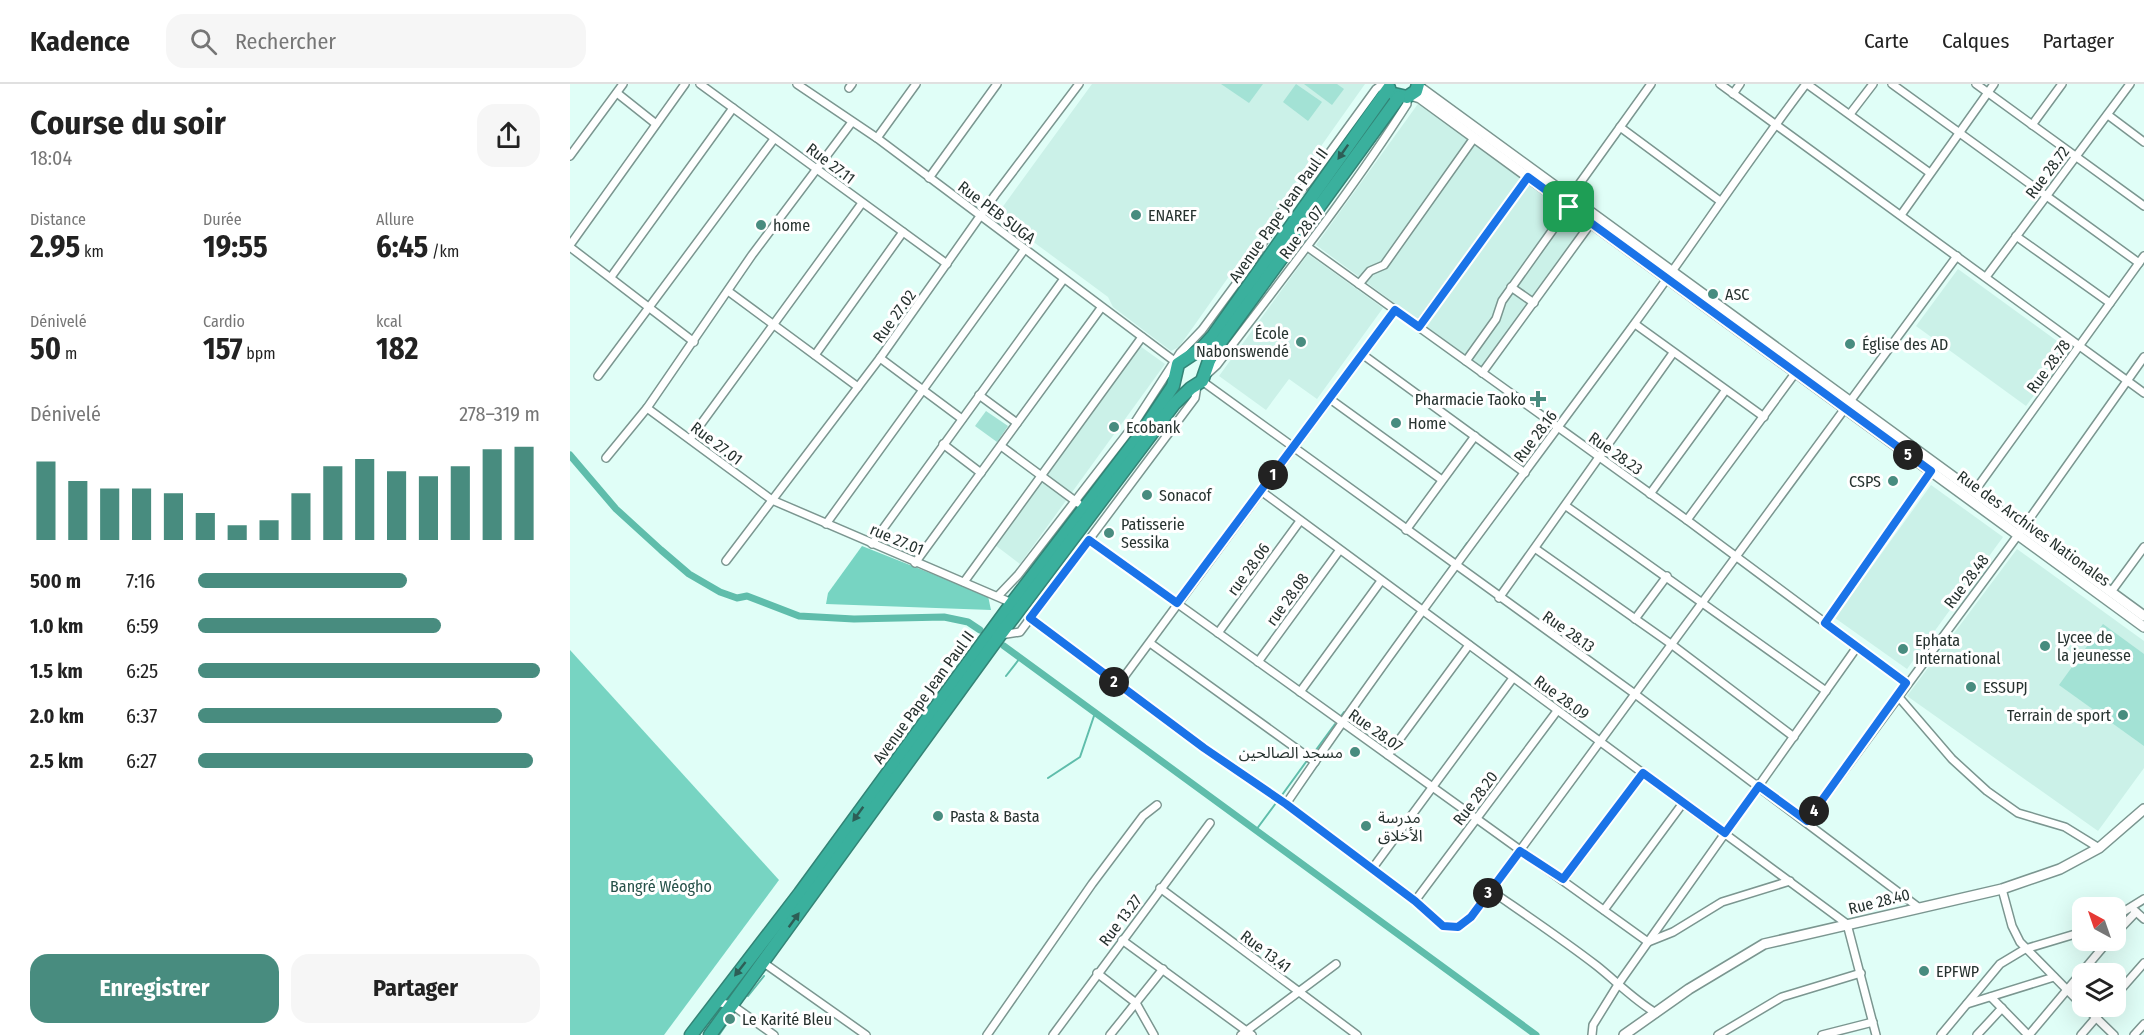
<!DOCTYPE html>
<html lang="fr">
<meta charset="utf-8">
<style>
body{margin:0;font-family:"Fira Sans Condensed","Noto Sans Arabic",sans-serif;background:#f6f6f6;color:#222;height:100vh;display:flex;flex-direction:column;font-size:22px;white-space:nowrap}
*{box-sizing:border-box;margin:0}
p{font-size:20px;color:#767676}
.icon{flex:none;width:33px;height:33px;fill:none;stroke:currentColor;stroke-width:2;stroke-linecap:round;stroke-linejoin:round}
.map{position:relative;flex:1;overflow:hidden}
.drawer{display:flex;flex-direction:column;background:#fff;width:570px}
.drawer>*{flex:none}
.needle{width:39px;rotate:320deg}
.tools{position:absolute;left:1502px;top:813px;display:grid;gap:12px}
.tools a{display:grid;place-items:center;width:54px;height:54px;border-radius:12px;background:#fff;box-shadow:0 6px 24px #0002;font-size:30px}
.pin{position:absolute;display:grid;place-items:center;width:51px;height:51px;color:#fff;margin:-26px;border-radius:12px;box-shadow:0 3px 9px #0006}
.km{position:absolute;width:30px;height:30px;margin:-15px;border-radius:50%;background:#222;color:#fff;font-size:16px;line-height:30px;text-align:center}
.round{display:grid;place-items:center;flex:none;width:63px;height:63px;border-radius:18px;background:#f6f6f6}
.overview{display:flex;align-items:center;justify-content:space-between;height:102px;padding:0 30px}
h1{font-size:33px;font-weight:700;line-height:45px}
.stats{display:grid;grid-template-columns:repeat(3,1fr);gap:9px;height:102px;padding:6px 30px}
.stats div{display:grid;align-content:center}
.stats b{font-size:30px;font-weight:700}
.stats small{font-size:16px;font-weight:400}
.stats p{font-size:16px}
.chart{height:168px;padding:12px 30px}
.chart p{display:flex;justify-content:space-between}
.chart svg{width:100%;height:108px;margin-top:6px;stroke:#488c7f;stroke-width:6}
.action{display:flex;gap:12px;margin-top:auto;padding:12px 30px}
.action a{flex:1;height:69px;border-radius:18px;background:#488c7f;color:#fff;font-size:24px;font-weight:700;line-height:69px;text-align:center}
.action a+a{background:#f6f6f6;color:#222}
ul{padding:0 30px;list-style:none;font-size:20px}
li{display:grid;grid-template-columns:96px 72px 1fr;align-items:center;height:45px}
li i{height:15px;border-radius:8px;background:#488c7f}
header{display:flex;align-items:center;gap:36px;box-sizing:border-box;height:84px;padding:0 30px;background:#fff;border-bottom:2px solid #e0e0e0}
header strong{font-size:28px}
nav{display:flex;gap:33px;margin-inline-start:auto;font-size:21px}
.search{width:420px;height:54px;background:#f6f6f6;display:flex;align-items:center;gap:15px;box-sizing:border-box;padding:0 21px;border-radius:18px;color:#767676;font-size:22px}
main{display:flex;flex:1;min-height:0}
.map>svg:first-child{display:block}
.built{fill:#cbf1e8}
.green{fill:#a3e2d5}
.forest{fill:#77d4c2}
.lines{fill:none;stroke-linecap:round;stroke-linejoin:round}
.stream{stroke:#5fbdab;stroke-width:2}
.canal{stroke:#5fbdab;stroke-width:7}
.street-casing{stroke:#7b9690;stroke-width:10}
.secondary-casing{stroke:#7b9690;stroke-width:12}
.highway-casing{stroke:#338476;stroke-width:15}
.street{stroke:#fff;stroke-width:7}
.secondary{stroke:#fff;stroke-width:9}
.highway{stroke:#3ab09d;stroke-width:12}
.oneway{fill:#2d5e56}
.route-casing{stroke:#fff;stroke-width:12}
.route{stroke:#1a73e8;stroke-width:8}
.poi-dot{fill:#488c7f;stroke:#fff;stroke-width:2}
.labels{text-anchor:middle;stroke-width:6;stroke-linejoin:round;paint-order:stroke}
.street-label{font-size:16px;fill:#26322f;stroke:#fff}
.poi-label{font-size:16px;fill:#26322f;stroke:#fff;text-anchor:start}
.park-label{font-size:16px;fill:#275149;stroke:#fff}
</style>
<header>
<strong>Kadence</strong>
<div class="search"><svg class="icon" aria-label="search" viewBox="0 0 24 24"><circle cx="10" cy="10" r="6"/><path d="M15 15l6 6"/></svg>Rechercher</div>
<nav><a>Carte</a><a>Calques</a><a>Partager</a></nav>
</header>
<main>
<section class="drawer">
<div class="overview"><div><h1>Course du soir</h1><p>18:04</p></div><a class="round"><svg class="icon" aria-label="share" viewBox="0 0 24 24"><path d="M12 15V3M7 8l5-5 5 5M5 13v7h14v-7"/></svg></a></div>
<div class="stats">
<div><p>Distance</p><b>2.95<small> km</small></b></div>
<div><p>Durée</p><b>19:55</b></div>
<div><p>Allure</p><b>6:45<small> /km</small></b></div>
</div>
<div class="stats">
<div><p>Dénivelé</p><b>50<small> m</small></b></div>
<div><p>Cardio</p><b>157<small> bpm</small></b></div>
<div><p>kcal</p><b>182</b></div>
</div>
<div class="chart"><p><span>Dénivelé</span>278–319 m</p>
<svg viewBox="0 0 160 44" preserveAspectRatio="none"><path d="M5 44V12M15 44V20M25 44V23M35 44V23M45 44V25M55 44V33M65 44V38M75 44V36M85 44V25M95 44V14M105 44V11M115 44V16M125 44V18M135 44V14M145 44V7M155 44V6"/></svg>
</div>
<ul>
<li><b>500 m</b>7:16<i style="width:61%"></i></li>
<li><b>1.0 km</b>6:59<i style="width:71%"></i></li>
<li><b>1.5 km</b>6:25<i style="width:100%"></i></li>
<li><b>2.0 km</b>6:37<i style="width:89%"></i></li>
<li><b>2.5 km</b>6:27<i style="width:98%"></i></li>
</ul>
<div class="action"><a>Enregistrer</a><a>Partager</a></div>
</section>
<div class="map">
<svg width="1574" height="951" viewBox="0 0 1574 951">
<rect width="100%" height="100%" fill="#e0fef7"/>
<!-- built -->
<g class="built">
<path d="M522,0H795L609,263L601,267L543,223L538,213L431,134L429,128Z"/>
<path d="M850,17L1016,139L912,284L746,161Z"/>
<path d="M738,170L813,224L747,315L719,295L696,326L649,292Z"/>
<path d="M1388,185L1498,265L1456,322L1346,242Z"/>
<path d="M570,262L595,280L450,480L425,461Z"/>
<path d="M1361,401L1433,453L1337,585L1265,534Z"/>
<path d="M1447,465L1574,557V684L1528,747L1337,612Z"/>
</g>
<!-- green -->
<g class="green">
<path d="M651,0H693L679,19Z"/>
<path d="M726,0L752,18L738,37L713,18Z"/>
<path d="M734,0H767L774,5L762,21Z"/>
<path d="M416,327L438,342L427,358L405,342Z"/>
<path d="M1533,540L1574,570V662L1489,601Z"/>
</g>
<!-- forest -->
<g class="forest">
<path d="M292,462L418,512L421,526L256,520L258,509Z"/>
<path d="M0,566L209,796L94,951H0Z"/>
</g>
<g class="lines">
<!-- stream -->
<g class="stream">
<path d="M886,475L897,459"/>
<path d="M853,520L880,483"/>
<path d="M832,549L847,528"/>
<path d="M436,592L450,574"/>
<path d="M771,632L774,628"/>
<path d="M743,670L765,640"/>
<path d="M478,694L510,673L525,629"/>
<path d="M712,711L736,678"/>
<path d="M686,746L706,719"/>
<path d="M178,912L194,892"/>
<path d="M149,951L160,935"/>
</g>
<!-- canal -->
<g class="canal">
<path d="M0,371L46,425L91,466L119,490L150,508L167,514L177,512L229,532L284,535L374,533L398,538L410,546"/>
<path d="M434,562L966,951"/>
</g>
<!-- street casing -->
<g class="street-casing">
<g id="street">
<path d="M130,0L377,180"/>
<path d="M227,0L307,54L607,279"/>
<path d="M1150,0L1574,309"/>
<path d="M1237,0L1360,89"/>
<path d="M1322,0L1569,179"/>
<path d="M1406,0L1574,122"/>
<path d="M279,4L282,0"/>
<path d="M47,9L86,40"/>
<path d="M1163,10L1170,0"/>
<path d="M1280,30L1303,0"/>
<path d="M1538,31L1574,58"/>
<path d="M1462,41L1492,0"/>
<path d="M1050,43L1150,117"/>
<path d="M307,54L346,0"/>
<path d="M0,72L53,0"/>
<path d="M359,94L427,0"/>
<path d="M1000,113L1081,0"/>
<path d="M1331,131L1424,0"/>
<path d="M1446,152L1540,219"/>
<path d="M0,161L115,0"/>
<path d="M0,163L124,258"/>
<path d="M739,164L1117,436L1336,599"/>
<path d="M41,193L163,24"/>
<path d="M1416,193L1560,0"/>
<path d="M789,200L800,187L814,181L904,54"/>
<path d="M941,203L964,219"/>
<path d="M158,207L288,303"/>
<path d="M1065,240L1194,333"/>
<path d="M848,243L958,93"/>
<path d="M792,270L955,389"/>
<path d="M245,271L333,148"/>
<path d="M310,274L392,335"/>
<path d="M896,277L926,235L932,217L999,123"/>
<path d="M912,289L1021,139"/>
<path d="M636,291L647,281C712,195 779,111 837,20V13"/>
<path d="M28,292L204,55"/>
<path d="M632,297L1065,610L1348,823"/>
<path d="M409,311L447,339"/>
<path d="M760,315L872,396"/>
<path d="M77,324L202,416L442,519"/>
<path d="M120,355L292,119"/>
<path d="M373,360L411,389"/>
<path d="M431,362L508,419"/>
<path d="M36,374L77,324L182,171L282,38"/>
<path d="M691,407L1277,840L1306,951"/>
<path d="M1404,408L1574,172"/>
<path d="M1080,410L1155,307"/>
<path d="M996,422L1256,607"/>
<path d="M1117,436L1226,288"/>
<path d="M256,440L454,166"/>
<path d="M836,446L905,352"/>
<path d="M519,456L1078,858L1103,848L1152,818L1220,797"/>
<path d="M302,460L493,196"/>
<path d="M966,465L1101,560L1224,653"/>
<path d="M156,477L310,274L425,111L509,0"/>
<path d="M345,479L531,224"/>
<path d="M394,498L572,253"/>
<path d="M1541,508L1574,463"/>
<path d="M428,512L448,491L560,346L610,269L632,246L680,181L711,128L739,97L806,5L813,0"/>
<path d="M929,514L1103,269"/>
<path d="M460,534L634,664L716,720L845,817L873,842L888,843L901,833L1387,172"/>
<path d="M1065,535L1097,492"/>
<path d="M1255,539L1361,387"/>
<path d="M648,549L730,437"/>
<path d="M430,551L450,548L625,314L627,302"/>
<path d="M580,559L745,678"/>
<path d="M688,578L769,467"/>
<path d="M548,601L825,226"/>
<path d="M730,608L811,497"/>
<path d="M1327,611L1382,675L1417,707L1448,729L1495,743L1529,764"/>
<path d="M818,671L899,561"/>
<path d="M716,720C826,558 946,401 1062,243C1121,163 1176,79 1236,0"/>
<path d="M1237,737L1448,451L1574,273"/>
<path d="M802,785L943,594"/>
<path d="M993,796L1073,689"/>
<path d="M590,804L787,951"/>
<path d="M1432,805L1442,842L1450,858L1512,921"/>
<path d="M920,806C956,831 992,855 1027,882C1047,898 1064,916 1086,929"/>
<path d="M845,817L987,627"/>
<path d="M1034,826L1113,719"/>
<path d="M1564,826L1574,835"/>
<path d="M1545,833L1574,815"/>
<path d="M1545,850L1566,828"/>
<path d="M552,856L682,951"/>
<path d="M194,879L296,951"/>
<path d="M527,889L566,919L584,951"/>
<path d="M1545,912L1574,879"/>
<path d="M1421,913L1458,951"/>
<path d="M145,918L162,921L204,951"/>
<path d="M1397,920L1484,893"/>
<path d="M1514,922L1544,951"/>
<path d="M417,951L522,800L573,732L587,721"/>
<path d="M483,951L640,739"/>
<path d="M540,951L593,885"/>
<path d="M671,951L766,880"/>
<path d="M1022,951L1023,941L1049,899L1287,563"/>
<path d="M1148,951L1212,913L1291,889"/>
<path d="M1252,951L1303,938"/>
<path d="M1371,951L1430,880L1455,865L1512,848"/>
<path d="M1407,951L1432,924"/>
<path d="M1459,951L1539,856"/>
<path d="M1511,951L1536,922"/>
<path d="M1564,951L1574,940"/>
</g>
</g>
<!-- secondary casing -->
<g class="secondary-casing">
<g id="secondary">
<path d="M848,2L1574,532"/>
<path d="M841,11L850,14L1574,543"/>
<path d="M1054,951L1119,905L1194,860L1432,805L1490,785L1529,764L1574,725"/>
</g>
</g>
<!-- highway casing -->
<g class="highway-casing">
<g id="highway">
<path d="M824,10L837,13L846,7L848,0"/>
<path d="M121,951L230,809L442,519L568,354L603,302L608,280L632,264L643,252L819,4"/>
<path d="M140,951L430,551L604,320L621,304L632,297L641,271L829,13"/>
</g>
</g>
<!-- street -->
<use href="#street" class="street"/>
<!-- secondary -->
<use href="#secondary" class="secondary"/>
<!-- highway -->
<use href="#highway" class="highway"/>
</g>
<!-- one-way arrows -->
<defs><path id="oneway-solid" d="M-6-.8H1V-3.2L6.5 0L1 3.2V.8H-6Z" transform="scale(1.5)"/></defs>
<g class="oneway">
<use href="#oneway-solid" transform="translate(773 68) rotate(125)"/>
<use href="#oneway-solid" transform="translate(288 730) rotate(126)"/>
<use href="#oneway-solid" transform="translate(224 836) rotate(-54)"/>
<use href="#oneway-solid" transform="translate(170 885) rotate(128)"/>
</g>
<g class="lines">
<!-- route casing -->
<g class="route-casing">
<path id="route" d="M958,93L1361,387L1255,539L1336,599L1237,737L1189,702L1155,749L1073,689L993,795L950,767L901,833L888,843L873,842L845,817L716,720L634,664L460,534L519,456L607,519L825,226L849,243Z"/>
</g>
<!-- route -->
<use href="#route" class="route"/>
</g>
<!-- markers -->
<g class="poi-dot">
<circle cx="566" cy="131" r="6"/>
<circle cx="191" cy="141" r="6"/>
<circle cx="1143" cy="210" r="6"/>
<circle cx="731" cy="258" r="6"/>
<circle cx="1280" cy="260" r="6"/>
<path d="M965 306h6v6h6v6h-6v6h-6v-6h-6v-6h6z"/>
<circle cx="826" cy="339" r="6"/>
<circle cx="544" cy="343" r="6"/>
<circle cx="1323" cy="397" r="6"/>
<circle cx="577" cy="411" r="6"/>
<circle cx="539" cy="449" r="6"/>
<circle cx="1475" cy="562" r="6"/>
<circle cx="1333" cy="565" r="6"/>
<circle cx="1401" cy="603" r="6"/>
<circle cx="1553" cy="631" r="6"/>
<circle cx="785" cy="668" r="6"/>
<circle cx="368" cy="732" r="6"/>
<circle cx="796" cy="742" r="6"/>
<circle cx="1354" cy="887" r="6"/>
<circle cx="160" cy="935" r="6"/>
</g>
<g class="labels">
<!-- street labels -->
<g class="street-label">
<text transform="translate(261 79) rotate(37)" y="6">Rue 27.11</text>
<text transform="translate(1477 88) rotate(-53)" y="6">Rue 28.72</text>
<text transform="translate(427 128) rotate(37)" y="6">Rue PEB SUGA</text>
<text transform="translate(708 131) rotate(-55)" y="6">Avenue Pape Jean Paul II</text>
<text transform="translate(731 148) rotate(-53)" y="6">Rue 28.07</text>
<text transform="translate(324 232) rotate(-54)" y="6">Rue 27.02</text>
<text transform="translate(1478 282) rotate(-54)" y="6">Rue 28.78</text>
<text transform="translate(965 352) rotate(-53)" y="6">Rue 28.16</text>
<text transform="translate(147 359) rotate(37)" y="6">Rue 27.01</text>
<text transform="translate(1046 369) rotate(35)" y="6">Rue 28.23</text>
<text transform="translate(1464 444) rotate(36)" y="6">Rue des Archives Nationales</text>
<text transform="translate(327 455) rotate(23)" y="6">rue 27.01</text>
<text transform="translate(678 485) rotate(-54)" y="6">rue 28.06</text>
<text transform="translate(1396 497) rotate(-53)" y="6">Rue 28.48</text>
<text transform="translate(717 515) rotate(-54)" y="6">rue 28.08</text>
<text transform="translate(999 547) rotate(35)" y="6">Rue 28.13</text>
<text transform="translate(353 613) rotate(-54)" y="6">Avenue Pape Jean Paul II</text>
<text transform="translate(992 613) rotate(36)" y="6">Rue 28.09</text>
<text transform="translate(806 646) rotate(35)" y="6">Rue 28.07</text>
<text transform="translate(905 714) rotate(-53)" y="6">Rue 28.20</text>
<text transform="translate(1309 817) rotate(-14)" y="6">Rue 28.40</text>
<text transform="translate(550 836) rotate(-53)" y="6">Rue 13.27</text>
<text transform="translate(696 867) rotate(37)" y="6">Rue 13.41</text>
</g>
<!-- poi labels -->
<g class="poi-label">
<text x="578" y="137">ENAREF</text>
<text x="203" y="147">home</text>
<text x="1155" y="216">ASC</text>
<text x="719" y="255" text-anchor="end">École<tspan x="719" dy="18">Nabonswendé</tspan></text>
<text x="1292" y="266">Église des AD</text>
<text x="956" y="321" text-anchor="end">Pharmacie Taoko</text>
<text x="838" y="345">Home</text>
<text x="556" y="349">Ecobank</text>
<text x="1311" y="403" text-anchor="end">CSPS</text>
<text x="589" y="417">Sonacof</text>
<text x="551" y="446">Patisserie<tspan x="551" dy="18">Sessika</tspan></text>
<text x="1487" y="559">Lycee de<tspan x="1487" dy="18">la jeunesse</tspan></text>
<text x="1345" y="562">Ephata<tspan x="1345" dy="18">International</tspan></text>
<text x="1413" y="609">ESSUPJ</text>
<text x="1541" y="637" text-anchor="end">Terrain de sport</text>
<text x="773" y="674" text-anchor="end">مسجد الصالحين</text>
<text x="380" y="738">Pasta &amp; Basta</text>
<text x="808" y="739">مدرسة<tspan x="808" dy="18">الأخلاق</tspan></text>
<text x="1366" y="893">EPFWP</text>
<text x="172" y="941">Le Karité Bleu</text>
</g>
<!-- park labels -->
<g class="park-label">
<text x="91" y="808">Bangré Wéogho</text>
</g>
</g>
</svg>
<div class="tools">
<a><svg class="needle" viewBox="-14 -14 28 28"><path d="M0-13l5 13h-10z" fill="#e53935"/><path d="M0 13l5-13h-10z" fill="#767676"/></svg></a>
<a><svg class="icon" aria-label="layers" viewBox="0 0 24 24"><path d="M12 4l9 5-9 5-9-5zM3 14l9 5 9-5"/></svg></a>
</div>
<div class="pin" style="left:999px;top:123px;background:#1e9e55"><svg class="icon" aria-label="arrive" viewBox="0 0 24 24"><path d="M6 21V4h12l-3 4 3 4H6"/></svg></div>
<b class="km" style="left:703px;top:391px">1</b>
<b class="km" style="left:544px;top:598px">2</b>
<b class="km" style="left:918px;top:809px">3</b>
<b class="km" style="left:1244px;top:727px">4</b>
<b class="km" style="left:1338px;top:371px">5</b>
</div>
</main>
